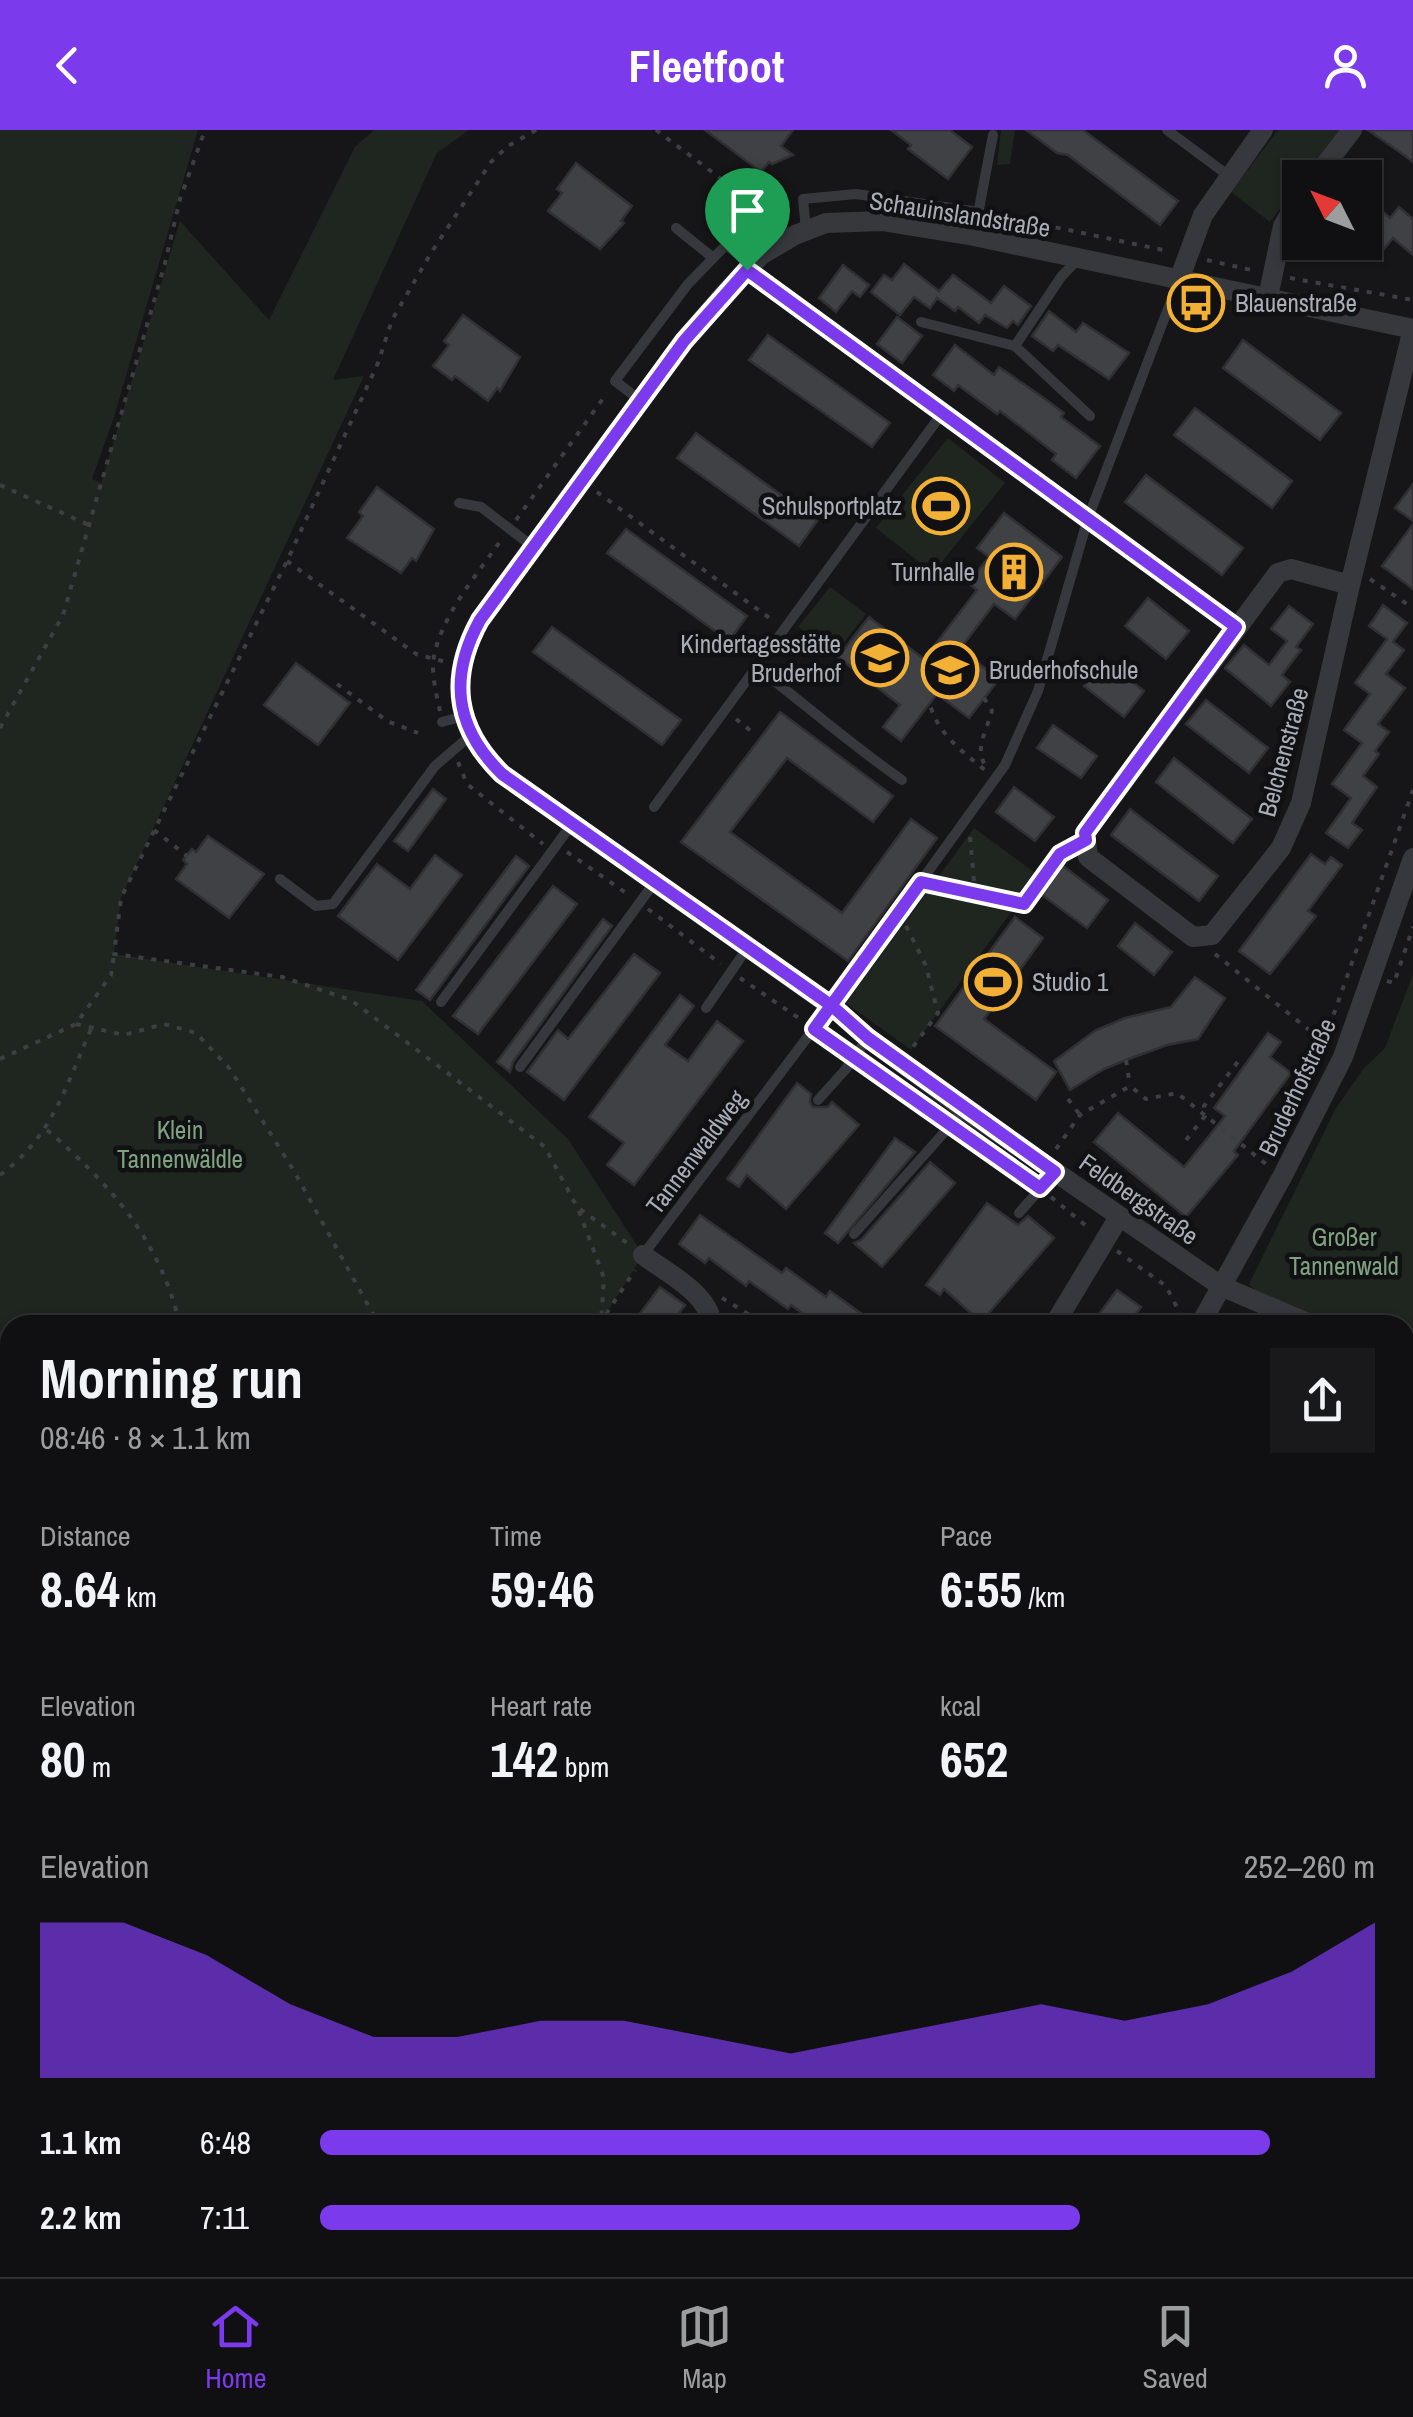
<!DOCTYPE html>
<meta charset="utf-8">
<style>
body{margin:0;font-family:"Archivo Narrow",sans-serif;background:#19191b;color:#f1f3f6;height:100vh;display:flex;flex-direction:column;font-size:38px;white-space:nowrap}
*{box-sizing:border-box;margin:0}
p{font-size:32px;color:#9c9d9f}
.icon{flex:none;width:55px;height:55px;fill:none;stroke:currentColor;stroke-width:2;stroke-linecap:round;stroke-linejoin:round}
.map{position:relative;flex:1;overflow:hidden}
.details{position:absolute;left:0px;top:1185px;width:1415px;height:962px;display:flex;flex-direction:column;background:#101012;border-radius:30px 30px 0 0;box-shadow:0 2px 8px #0004,0 0 0 2px #303032}
.details>*{flex:none}
.needle{width:65px;rotate:312deg}
.tools{position:absolute;left:1282px;top:30px;display:grid;gap:20px}
.tools a{display:grid;place-items:center;width:100px;height:100px;border-radius:0px;background:#101012;box-shadow:0 2px 8px #0004,0 0 0 2px #303032;font-size:50px}
.pin{position:absolute;display:grid;place-items:center;width:85px;height:85px;color:#fff;margin:-102px -42px;border-radius:50% 50% 50% 0;rotate:-45deg;box-shadow:0 0 10px #0007}
.pin .icon{rotate:45deg}
.round{display:grid;place-items:center;flex:none;width:105px;height:105px;border-radius:0px;background:#19191b}
.head{display:flex;align-items:center;justify-content:space-between;height:170px;padding:0 40px}
h1{font-size:55px;font-weight:700;line-height:75px}
.stats{display:grid;grid-template-columns:repeat(3,1fr);gap:15px;height:170px;padding:10px 40px}
.stats div{display:grid;align-content:center}
.stats b{font-size:50px;font-weight:700}
.stats small{font-size:28px;font-weight:400}
.stats p{font-size:28px}
.chart{height:280px;padding:20px 40px}
.chart p{display:flex;justify-content:space-between}
.chart svg{width:100%;height:180px;margin-top:10px;fill:#7c3aed;opacity:.7}
ul{padding:0 40px;list-style:none;font-size:32px}
li{display:grid;grid-template-columns:160px 120px 1fr;align-items:center;height:75px}
li i{height:25px;border-radius:12px;background:#7c3aed}
header{display:flex;justify-content:space-between;align-items:center;height:130px;padding:0 40px;background:#7c3aed;color:#fff;font-size:45px;font-weight:700}
.tabs{display:flex;justify-content:space-around;align-items:center;height:140px;border-top:2px solid #303032;background:#101012;font-size:28px;color:#9c9d9f}
.tabs a{display:grid;justify-items:center;gap:5px}
.tabs .on{color:#7c3aed}
.map>svg:first-child{display:block}
.green{fill:#1e261f}
.water{fill:#2c353c}
.building{fill:#404145;stroke:#303034;stroke-width:2.5}
.lines{fill:none;stroke-linecap:round;stroke-linejoin:round}
.path{stroke:#3d3f44;stroke-width:4;stroke-dasharray:5 8;stroke-linecap:butt}
.lane{stroke:#37383d;stroke-width:10}
.street{stroke:#37383d;stroke-width:20}
.route-casing{stroke:#fff;stroke-width:20}
.route{stroke:#7c3aed;stroke-width:12}
.labels{text-anchor:middle;stroke-width:9;stroke-linejoin:round;paint-order:stroke}
.street-label{font-size:25px;fill:#a8adb8;stroke:#111113}
.poi-label{font-size:25px;fill:#a8adb8;stroke:#111113;text-anchor:start}
.park-label{font-size:25px;fill:#7fa381;stroke:#111113}
</style>
<header><svg class="icon" aria-label="back" viewBox="0 0 24 24"><path d="M15 5l-7 7 7 7"/></svg>Fleetfoot<svg class="icon" aria-label="person" viewBox="0 0 24 24"><circle cx="12" cy="8" r="4"/><path d="M4 21q1-7 8-7t8 7"/></svg></header>
<div class="map">
<svg width="1413" height="2147" viewBox="0 0 1413 2147">
<rect width="100%" height="100%" fill="#161618"/>
<!-- green -->
<g class="green">
<path d="M0,0H198L114,287L92,349L101,353L180,91L269,190L355,17L374,0H469L437,23L333,250L364,246L121,768L114,824L422,871L568,1009L643,1125L599,1195H10V1829L0,1836Z"/>
<path d="M1001,0H1015L1010,34L997,35Z"/>
<path d="M1278,0H1343L1337,3L1304,47L1300,48V52L1270,92L1231,62Z"/>
<path d="M948,308L1005,353L933,443L876,398Z"/>
<path d="M830,457L866,484L835,524L798,497Z"/>
<path d="M974,698L1038,745L911,920L846,873Z"/>
<path d="M1413,844V1228L1405,1224V1195H1335L1258,1163L1249,1154L1336,978L1364,938L1385,918Z"/>
<path d="M1405,1245L1413,1248V2147H916L915,2138H1405Z"/>
<path d="M10,1846V2138H230L222,2147H0V1854Z"/>
<path d="M684,2138H786L798,2147H684Z"/>
</g>
<!-- water -->
<g class="water">
<path d="M593,2138H684V2147H588Z"/>
<path d="M786,2138H870V2147H798Z"/>
</g>
<!-- building -->
<g class="building">
<path d="M705,0H793L781,16L793,25L772,34L769,32L761,42Z"/>
<path d="M891,0H950L972,17L948,49L908,19L911,15Z"/>
<path d="M1026,0H1083L1178,71L1160,95L1068,25L1057,23Z"/>
<path d="M1368,0H1413V32L1401,23Z"/>
<path d="M576,33L632,76L621,91L624,93L600,119L548,81L562,63L557,59Z"/>
<path d="M1365,67L1390,88L1399,77L1413,89V125L1393,108L1384,119L1365,104Z"/>
<path d="M904,134L939,161L953,145L991,173L1004,156L1031,176L1018,195L1013,191L1007,198L985,185L979,193L958,177L955,181L937,168L930,178L914,167L900,185L871,162L884,145L892,150Z"/>
<path d="M843,135L869,155L860,167L852,161L836,182L819,168Z"/>
<path d="M1049,181L1076,202L1083,193L1129,223L1109,249L1058,215L1053,221L1032,206Z"/>
<path d="M463,185L520,227L500,261L497,258L488,271L455,246L452,250L433,236L449,215L444,211Z"/>
<path d="M897,187L922,206L902,233L877,214Z"/>
<path d="M768,205L890,293L872,317L749,230Z"/>
<path d="M1243,210L1341,283L1320,310L1223,238Z"/>
<path d="M955,215L994,245L999,237L1041,266L1064,283L1061,287L1100,316L1076,348L1052,330L1056,324L1000,281L997,284L958,255L954,261L933,245Z"/>
<path d="M1195,278L1292,351L1272,378L1174,305Z"/>
<path d="M696,303L817,391L799,416L677,328Z"/>
<path d="M1146,345L1243,418L1222,445L1125,372Z"/>
<path d="M1413,354V391L1395,378Z"/>
<path d="M377,357L434,399L416,431L412,428L401,443L347,408L363,386L359,382Z"/>
<path d="M1004,383L1062,427L1015,489L994,474L960,519L999,549L969,588L937,564L901,611L883,597L900,575L838,527L869,487L924,529L977,460L968,453L989,427L977,418Z"/>
<path d="M1413,394V459L1382,436Z"/>
<path d="M626,399L747,486L729,511L607,423Z"/>
<path d="M1148,468L1189,501L1166,529L1125,496Z"/>
<path d="M1383,475L1407,493L1393,512L1404,520L1386,544L1405,558L1378,594L1389,602L1375,621L1379,624L1363,646L1377,657L1352,693L1362,700L1348,718L1326,703L1351,668L1332,654L1362,613L1344,600L1370,564L1355,553L1387,509L1369,496Z"/>
<path d="M1289,476L1313,494L1296,517L1301,520L1282,545L1290,552L1271,576L1225,538L1244,515L1269,535L1287,511L1271,499Z"/>
<path d="M552,497L681,590L662,615L533,522Z"/>
<path d="M1104,530L1144,561L1124,587L1084,556Z"/>
<path d="M296,533L350,573L318,615L264,575Z"/>
<path d="M1206,570L1268,618L1249,643L1186,594Z"/>
<path d="M780,582L893,666L873,692L787,628L730,702L842,783L911,689L937,708L848,831L681,712Z"/>
<path d="M1053,595L1097,626L1081,648L1037,618Z"/>
<path d="M1174,628L1252,689L1233,713L1156,652Z"/>
<path d="M1014,657L1054,687L1035,711L996,682Z"/>
<path d="M433,659L446,669L408,721L394,711Z"/>
<path d="M1130,679L1218,746L1199,771L1111,705Z"/>
<path d="M208,706L264,744L229,788L176,749L187,734L183,730L192,719L196,722Z"/>
<path d="M1311,724L1325,734L1331,727L1342,735L1308,781L1316,786L1270,844L1239,821Z"/>
<path d="M435,725L462,745L398,830L338,786L377,734L410,759Z"/>
<path d="M516,726L529,736L430,870L416,860Z"/>
<path d="M1063,736L1108,770L1087,798L1042,765Z"/>
<path d="M553,756L577,774L478,904L453,886Z"/>
<path d="M1015,787L1043,808L984,889L1056,942L1036,970L935,896Z"/>
<path d="M603,789L612,796L513,932L510,942L497,932Z"/>
<path d="M1135,793L1172,822L1154,845L1118,816Z"/>
<path d="M634,824L660,843L564,970L527,942L558,900L568,909Z"/>
<path d="M1195,847L1225,868L1198,909L1167,915L1126,930L1104,939L1070,960L1054,931L1096,900L1125,888L1171,877Z"/>
<path d="M680,865L694,876L665,915L688,931L717,891L743,911L634,1055L607,1035L624,1013L589,987Z"/>
<path d="M1268,903L1281,912L1270,927L1291,943L1234,1021L1238,1025L1186,1087L1094,1012L1118,983L1184,1037L1225,986L1214,978Z"/>
<path d="M797,953L811,964L810,972L813,977H828L832,972L859,995L786,1079L747,1045L739,1057L727,1049Z"/>
<path d="M895,1008L915,1022L838,1113L825,1103Z"/>
<path d="M930,1032L955,1053L882,1137L854,1113L861,1110Z"/>
<path d="M987,1073L1018,1095L1028,1086L1054,1108L981,1192L944,1159L940,1165L926,1155Z"/>
<path d="M700,1085L782,1143L786,1138L826,1167L830,1161L877,1195H819L791,1175L788,1179L749,1151L746,1156L709,1128L705,1133L679,1114Z"/>
<path d="M660,1157L685,1175L670,1195H644L636,1189Z"/>
<path d="M1117,1160L1141,1177L1128,1195H1091Z"/>
</g>
<g class="lines">
<!-- path -->
<g class="path">
<path d="M536,0L508,16L491,32L431,123L392,190L378,233L287,431L121,768L114,824L282,847L351,870L545,1017L577,1077L630,1115"/>
<path d="M656,0L780,93"/>
<path d="M992,84L1168,121"/>
<path d="M1207,130L1256,141"/>
<path d="M1290,148L1413,170"/>
<path d="M0,355L89,395"/>
<path d="M597,362L775,492"/>
<path d="M516,390L607,263"/>
<path d="M287,431L416,524L446,532"/>
<path d="M1370,449L1413,478"/>
<path d="M337,554L387,591L418,603"/>
<path d="M928,565C933,600 959,619 985,640"/>
<path d="M984,568L992,581C987,600 973,620 987,638"/>
<path d="M440,581C436,564 431,542 434,526C443,483 477,445 501,410"/>
<path d="M736,589L756,605"/>
<path d="M0,598L63,485L165,133L180,69L205,0"/>
<path d="M458,632L467,654L543,714"/>
<path d="M154,700L187,726"/>
<path d="M970,707L975,762"/>
<path d="M567,722L629,765"/>
<path d="M1060,723L1068,711"/>
<path d="M935,755L1024,774L1060,723L1071,718"/>
<path d="M648,779L721,834"/>
<path d="M906,796L926,836L938,883L913,917"/>
<path d="M1215,824L1324,912"/>
<path d="M740,848L803,891"/>
<path d="M1387,851L1394,853L1413,797"/>
<path d="M76,894L124,905L164,894L196,903L230,939L294,1041L379,1195"/>
<path d="M822,905L843,921"/>
<path d="M0,929L76,894L111,845L114,824"/>
<path d="M1126,930L1130,956"/>
<path d="M862,935L941,989"/>
<path d="M1068,969L1080,985"/>
<path d="M1287,992L1331,892L1413,660"/>
<path d="M47,1000C111,1055 160,1110 180,1195"/>
<path d="M961,1003L1031,1052"/>
<path d="M1186,1010L1205,986L1204,976L1240,929"/>
<path d="M1056,1019L1080,985L1130,956L1146,969L1177,963L1266,1034"/>
<path d="M0,1045C52,1007 66,956 91,899"/>
<path d="M1051,1067L1090,1099"/>
<path d="M579,1081L604,1148L601,1192"/>
<path d="M1117,1121L1166,1156L1182,1187"/>
<path d="M722,1168L766,1195"/>
<path d="M599,1195L635,1140"/>
<path d="M0,1326L10,1322"/>
<path d="M1405,1345L1413,1353"/>
<path d="M0,1836L10,1829"/>
<path d="M1405,1893L1413,1895"/>
<path d="M497,2138V2147"/>
<path d="M908,2138V2147"/>
<path d="M279,2147L287,2138"/>
<path d="M1028,2147L1029,2138"/>
<path d="M1335,2147V2138"/>
</g>
<!-- lane -->
<g class="lane">
<path d="M1167,0L1229,46"/>
<path d="M676,98L712,127"/>
<path d="M806,100L803,69L856,64L979,82"/>
<path d="M974,105L993,5"/>
<path d="M1078,129L1061,147L1015,216L1090,286"/>
<path d="M748,140L1236,497"/>
<path d="M921,192L1015,216"/>
<path d="M641,271L615,251L688,154L726,115L752,135"/>
<path d="M459,373L481,377L532,416"/>
<path d="M755,536C805,574 850,614 902,650"/>
<path d="M442,592L464,586"/>
<path d="M654,677L943,282"/>
<path d="M280,749L316,776L333,774L435,636L471,605"/>
<path d="M441,872L572,694"/>
<path d="M706,878L748,817"/>
<path d="M520,937L654,753"/>
<path d="M818,970L845,940L868,908"/>
<path d="M1019,1083L1055,1042"/>
<path d="M854,1104L964,980"/>
<path d="M643,1125L831,876L1005,635L1038,561L1088,388L1179,150"/>
</g>
<!-- street -->
<g class="street">
<path d="M1315,48L1352,0"/>
<path d="M1179,150L1203,85L1263,0"/>
<path d="M1268,167L1283,96L1300,68"/>
<path d="M1350,455L1291,439L1278,443L1085,703L1088,727L1193,807L1212,805L1281,718L1301,673L1350,455L1413,199"/>
<path d="M643,1125C667,1143 709,1163 712,1195"/>
<path d="M1054,1195L1119,1087"/>
<path d="M1200,1195L1282,1047L1343,927L1413,728"/>
<path d="M1312,1195L1221,1156L964,979L868,908L831,876L502,644C455,597 448,549 479,491L684,211L726,162L761,125L795,105L826,93L882,91L974,106L1413,199"/>
<path d="M1405,1234L1413,1237"/>
<path d="M254,2147L262,2138"/>
</g>
</g>
<g class="lines">
<!-- route casing -->
<g class="route-casing">
<path id="route" d="M747,140L684,211L480,490C448,548 455,598 502,644L832,876L868,908L1055,1042L1040,1058L814,899L921,752L1024,774L1060,724L1086,710L1085,703L1236,497L747,140"/>
</g>
<!-- route -->
<use href="#route" class="route"/>
</g>
<!-- icons -->
<defs>
<g id="bus-ring" transform="scale(2.875)"><circle r="9.5" fill="#111113" stroke="#f2b134" stroke-width="1.5"/><path d="M-5-6H5V4H4V6H2V4H-2V6H-4V4H-5ZM-3.5-4V0h7V-4ZM-3.5 1.2v1.5H-2V1.2ZM2 1.2v1.5H3.5V1.2Z" fill="#f2b134"/></g>
<g id="stadium-ring" transform="scale(2.875)"><circle r="9.5" fill="#111113" stroke="#f2b134" stroke-width="1.5"/><path d="M0-5a6.5 5 0 1 0 0 10a6.5 5 0 1 0 0-10ZM-3.5-1.8h7v3.6h-7Z" fill="#f2b134"/></g>
<g id="building-ring" transform="scale(2.875)"><circle r="9.5" fill="#111113" stroke="#f2b134" stroke-width="1.5"/><path d="M-4-6H4V6H1V3H-1V6H-4ZM-2.5-4.3h1.7v1.8h-1.7ZM.8-4.3h1.7v1.8H.8ZM-2.5-1h1.7V.8h-1.7ZM.8-1h1.7V.8H.8Z" fill="#f2b134"/></g>
<g id="school-ring" transform="scale(2.875)"><circle r="9.5" fill="#111113" stroke="#f2b134" stroke-width="1.5"/><path d="M0-5L7-2L0 1L-7-2ZM-4 1L0 2.5L4 1V4Q0 6-4 4Z" fill="#f2b134"/></g>
</defs>
<g fill-rule="evenodd">
<use href="#bus-ring" x="1196" y="173"/>
<use href="#stadium-ring" x="941" y="376"/>
<use href="#building-ring" x="1014" y="442"/>
<use href="#school-ring" x="880" y="528"/>
<use href="#school-ring" x="950" y="540"/>
<use href="#stadium-ring" x="993" y="852"/>
</g>
<g class="labels">
<!-- street labels -->
<g class="street-label">
<text transform="translate(960 84) rotate(9)" y="9">Schauinslandstraße</text>
<text transform="translate(1283 622) rotate(-75)" y="9">Belchenstraße</text>
<text transform="translate(1297 957) rotate(-65)" y="9">Bruderhofstraße</text>
<text transform="translate(696 1022) rotate(-53)" y="9">Tannenwaldweg</text>
<text transform="translate(1139 1069) rotate(35)" y="9">Feldbergstraße</text>
</g>
<!-- poi labels -->
<g class="poi-label">
<text x="1235" y="182">Blauenstraße</text>
<text x="902" y="385" text-anchor="end">Schulsportplatz</text>
<text x="975" y="451" text-anchor="end">Turnhalle</text>
<text x="841" y="523" text-anchor="end">Kindertagesstätte<tspan x="841" dy="29">Bruderhof</tspan></text>
<text x="989" y="549">Bruderhofschule</text>
<text x="1032" y="861">Studio 1</text>
</g>
<!-- park labels -->
<g class="park-label">
<text x="180" y="1009">Klein<tspan x="180" dy="29">Tannenwäldle</tspan></text>
<text x="1344" y="1116">Großer<tspan x="1344" dy="29">Tannenwald</tspan></text>
</g>
</g>
</svg>
<div class="tools">
<a><svg class="needle" viewBox="-14 -14 28 28"><path d="M0-13l5 13h-10z" fill="#e53935"/><path d="M0 13l5-13h-10z" fill="#9c9d9f"/></svg></a>
</div>
<div class="pin" style="left:747px;top:140px;background:#1e9e55"><svg class="icon" aria-label="arrive" viewBox="0 0 24 24"><path d="M6 21V4h12l-3 4 3 4H6"/></svg></div>
<section class="details">
<div class="head"><div><h1>Morning run</h1><p>08:46 · 8 × 1.1 km</p></div><a class="round"><svg class="icon" aria-label="share" viewBox="0 0 24 24"><path d="M12 15V3M7 8l5-5 5 5M5 13v7h14v-7"/></svg></a></div>
<div class="stats">
<div><p>Distance</p><b>8.64<small> km</small></b></div>
<div><p>Time</p><b>59:46</b></div>
<div><p>Pace</p><b>6:55<small> /km</small></b></div>
</div>
<div class="stats">
<div><p>Elevation</p><b>80<small> m</small></b></div>
<div><p>Heart rate</p><b>142<small> bpm</small></b></div>
<div><p>kcal</p><b>652</b></div>
</div>
<div class="chart"><p><span>Elevation</span>252–260 m</p>
<svg viewBox="0 0 160 44" preserveAspectRatio="none"><path d="M0 44V6L10 6L20 14L30 26L40 34L50 34L60 30L70 30L80 34L90 38L100 34L110 30L120 26L130 30L140 26L150 18L160 6V44z"/></svg>
</div>
<ul>
<li><b>1.1 km</b>6:48<i style="width:90%"></i></li>
<li><b>2.2 km</b>7:11<i style="width:72%"></i></li>
</ul>
</section>
</div>
<nav class="tabs">
<a class="on"><svg class="icon" aria-label="home" viewBox="0 0 24 24"><path d="M3 11l9-7 9 7M6 9v11h12V9"/></svg>Home</a>
<a><svg class="icon" aria-label="map" viewBox="0 0 24 24"><path d="M3 6l6-2 6 2 6-2v14l-6 2-6-2-6 2zM9 4v14M15 6v14"/></svg>Map</a>
<a><svg class="icon" aria-label="saved" viewBox="0 0 24 24"><path d="M7 4h10v16l-5-4-5 4z"/></svg>Saved</a>
</nav>
